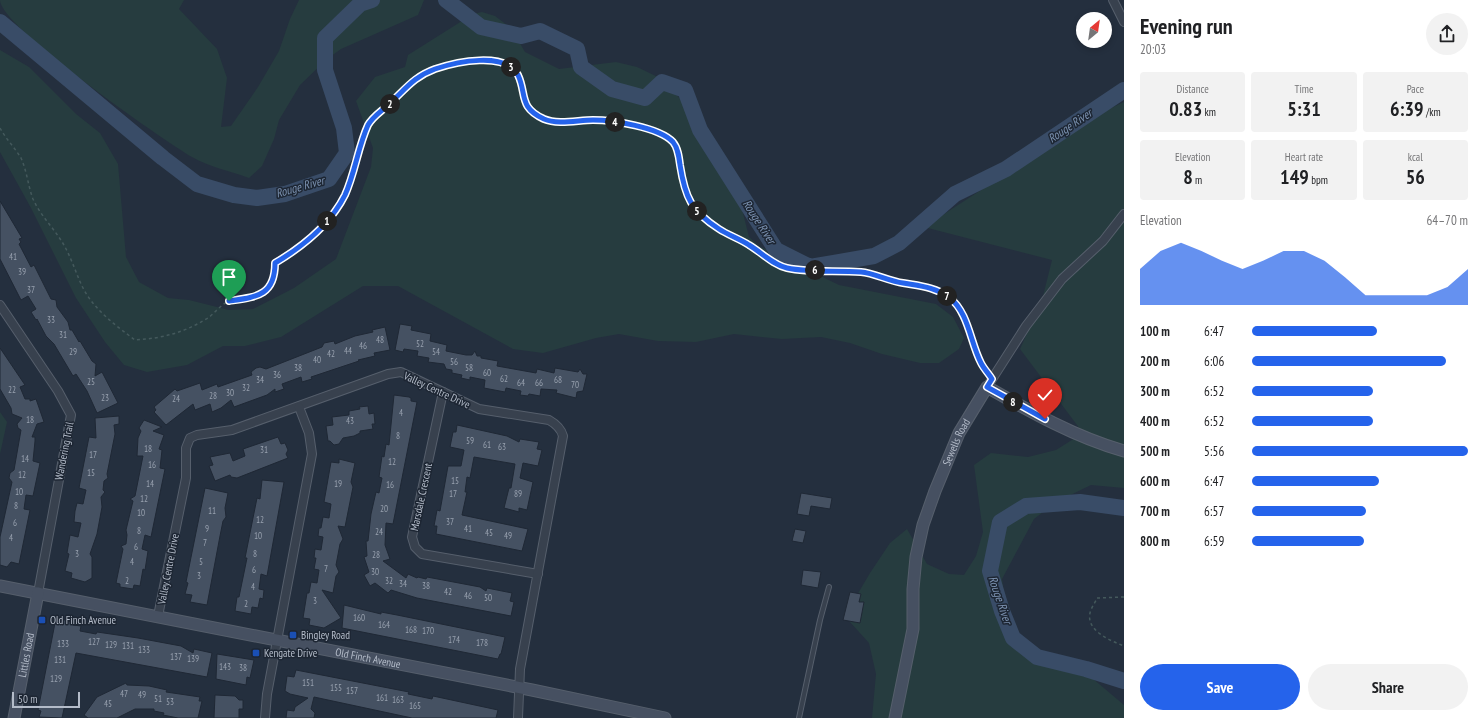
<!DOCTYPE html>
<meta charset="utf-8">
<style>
body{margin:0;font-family:"PT Sans Narrow",sans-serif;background:#f2f2f2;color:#202124;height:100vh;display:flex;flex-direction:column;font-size:15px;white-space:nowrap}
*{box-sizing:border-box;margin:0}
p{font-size:13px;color:#757577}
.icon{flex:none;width:22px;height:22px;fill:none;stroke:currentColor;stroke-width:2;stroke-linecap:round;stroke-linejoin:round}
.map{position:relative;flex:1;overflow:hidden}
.details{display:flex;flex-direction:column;background:#fff;width:360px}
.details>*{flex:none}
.needle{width:26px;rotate:29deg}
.controls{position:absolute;left:1076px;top:12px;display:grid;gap:8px}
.controls a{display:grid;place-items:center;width:36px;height:36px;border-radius:50%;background:#fff;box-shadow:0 2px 6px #0003;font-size:20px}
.scale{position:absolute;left:12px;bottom:10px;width:68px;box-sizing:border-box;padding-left:4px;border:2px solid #b4bcc9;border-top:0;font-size:11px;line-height:14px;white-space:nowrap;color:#b4bcc9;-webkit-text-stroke:3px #1d2633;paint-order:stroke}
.pin{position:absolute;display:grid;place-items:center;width:34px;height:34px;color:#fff;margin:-41px -17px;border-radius:50% 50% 50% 0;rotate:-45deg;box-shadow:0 0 4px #0007}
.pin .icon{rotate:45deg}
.km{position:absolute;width:20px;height:20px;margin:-10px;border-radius:50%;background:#222;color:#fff;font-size:11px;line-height:20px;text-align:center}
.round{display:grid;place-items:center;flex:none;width:42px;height:42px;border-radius:21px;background:#f2f2f2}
.overview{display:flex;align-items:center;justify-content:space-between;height:68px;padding:0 16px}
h1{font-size:22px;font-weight:700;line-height:30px}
.stats{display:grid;grid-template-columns:repeat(3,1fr);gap:6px;height:68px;padding:4px 16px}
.stats div{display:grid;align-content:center;border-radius:4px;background:#f2f2f2;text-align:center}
.stats b{font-size:20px;font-weight:700}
.stats small{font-size:11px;font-weight:400}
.stats p{font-size:11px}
.chart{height:112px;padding:8px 16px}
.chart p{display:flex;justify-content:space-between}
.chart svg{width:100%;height:72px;margin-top:4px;fill:#2563eb;opacity:.7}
.button{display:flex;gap:8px;margin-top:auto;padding:8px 16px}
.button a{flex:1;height:46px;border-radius:24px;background:#2563eb;color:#fff;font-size:16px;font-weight:700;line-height:46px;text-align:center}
.button a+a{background:#f2f2f2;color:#202124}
ul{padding:0 16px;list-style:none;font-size:13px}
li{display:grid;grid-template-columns:64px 48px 1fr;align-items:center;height:30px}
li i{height:10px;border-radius:5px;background:#2563eb}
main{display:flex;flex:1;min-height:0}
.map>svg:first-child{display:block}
.green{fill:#263c3f}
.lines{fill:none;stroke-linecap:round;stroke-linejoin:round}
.river{stroke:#394c67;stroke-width:16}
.building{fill:#455162;stroke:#1f2835}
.lane-casing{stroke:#565f6c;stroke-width:6}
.street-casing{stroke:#565f6c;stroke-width:10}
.secondary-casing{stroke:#565f6c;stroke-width:13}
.path{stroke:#44595c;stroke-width:1.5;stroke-dasharray:3 3;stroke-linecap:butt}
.lane{stroke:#38414e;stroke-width:4}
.street{stroke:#38414e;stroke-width:8}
.secondary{stroke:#465061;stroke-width:11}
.route-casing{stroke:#fff;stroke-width:8}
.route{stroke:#2563eb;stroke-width:5}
.transit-dot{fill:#1a4fb4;stroke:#1d2633;stroke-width:1.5}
.labels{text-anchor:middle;stroke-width:3;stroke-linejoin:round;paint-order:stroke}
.number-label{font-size:9px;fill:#98a1af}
.street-label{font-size:11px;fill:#b4bcc9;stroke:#1d2633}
.poi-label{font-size:11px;fill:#b4bcc9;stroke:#1d2633;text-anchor:start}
.water-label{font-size:12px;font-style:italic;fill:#7c92b1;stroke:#1d2633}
</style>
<main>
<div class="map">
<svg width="1124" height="718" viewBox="0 0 1124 718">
<rect width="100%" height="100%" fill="#242f3e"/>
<!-- green -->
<g class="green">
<path d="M0,0H184L179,9L217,49L227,78L221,127L231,126L258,87L279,51L290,19L299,0H424L418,15L341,49L327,59L300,85L279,120L274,139L262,166L249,178C231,171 209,167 192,157C163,140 0,27 0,0Z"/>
<path d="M482,12L495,16L511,28L525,52L559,69L616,62L637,67L662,79L682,101L711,157L740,201L749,237L759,246L839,285L936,304L953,317L964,338L959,349L939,363H920L882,354L850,343L821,337L782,339L734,334L696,342L658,341L619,334L596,338L543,353L513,349L398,286H363L281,337L245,346H223L187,365L147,372L124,365L105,342L76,298L31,208L0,152V50L29,67L76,114L100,133L118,164L126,257L139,282L168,298L189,300L229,310L253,309L294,288L336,259L371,167L373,148L356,101L375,77L405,67L408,55L473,14Z"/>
<path d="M1124,102V488L1091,485L1056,502L1034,519L1002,579L1008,626L1014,643L1020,648L1062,663L1092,678L1124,705V718H872L876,674L869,643L850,622V607L870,573L890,543L907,529L927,564L949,574L964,575L976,556L983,532L974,465L991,453L1028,457L1056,450L1083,433L1020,349L1042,300L1052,260L920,226L935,220L1098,114Z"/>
<path d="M0,412L7,422L0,454Z"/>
</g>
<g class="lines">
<!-- river -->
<g class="river">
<path d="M446,0L481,27L521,36L540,31L577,49L581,67L612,89L645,98L662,82L685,90L700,130L776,250L810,267L874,256L899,243L955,194L1006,169L1124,90"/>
<path d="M0,22L163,158L197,184L234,195L257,198L285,194L329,179L347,153L344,128L325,70V38L360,4L372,0"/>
<path d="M1124,508L1080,502L1026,506L1000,522L990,571L1002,611L1013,638L1037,657L1086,669L1124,681"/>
</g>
</g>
<!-- building -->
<g class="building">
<path d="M0,201L22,238L19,239L21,242L19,244L31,267L34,265L51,299L56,300L57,307L68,322L70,330H72L79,342L80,341L92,361L96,364L95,376L102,372L118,403L97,413L87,391L76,374L73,376L54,344L46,336L37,319L36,320L31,312L36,309L28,296L21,300L0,259Z"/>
<path d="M400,324L412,326L411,330L431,334L430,341L447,345L446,351L466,355H472L475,351L477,356H481V358L498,361L497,366L536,373L537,369L554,373L555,368L578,372L580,369L583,374H587L583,391L577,392L576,398L556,393L557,390L541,389L540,396L529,394L528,396L520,395L521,391L506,388L505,392L484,388L485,380L470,377V380L461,378L462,375L452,373V370L446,369L444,364L428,362L429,358L417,356L418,351L404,349L403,352L395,350Z"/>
<path d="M385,327L390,350L374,353L375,356L358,360L359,361L311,377L312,379L302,382L301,377L282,384L284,389L275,392V389L267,395L234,407L231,400L221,408L212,412L210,404L195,410L193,404L166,425L154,412L156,410L154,407L175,389L177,391L200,383L202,390L217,384L218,387L252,375L251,372L256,368L260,367L266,369L322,347L324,343L334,341L335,344L355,336L373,332L372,330Z"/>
<path d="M0,348L25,385L20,387L25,399H30V401L36,399L44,422L37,424L32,437H35V441L33,461L40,463L33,496L26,495L24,509L30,510L19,564L11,562L7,567L0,565V537L12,482L9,478L10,473L14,470L21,430L18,428L17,424L22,418L12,414L11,408L0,389Z"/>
<path d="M394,395L409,397L411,398V401L417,402L393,524L386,523L385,545L390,559L383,561L406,578L408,574L417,578L418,577L426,579L427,577L480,587L486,591L487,588L512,593L510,601L514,602L511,616L417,598L391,590L388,593L375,583L370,586L364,575L369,572L364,557L367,556L366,541H368L371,514L376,492L379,493L382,478L379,477L382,456L384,457L386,444L389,445Z"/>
<path d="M368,406L369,414L374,413L375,424H372L373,429L360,431V433L354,436L343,438L339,444L334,445L330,441H328L326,426L333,425L332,417L349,415V411L360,409L359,407Z"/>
<path d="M119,416V424L114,425L115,434L107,474L108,478L104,481L103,490L105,492L101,497L102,507L97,534L90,554L92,557V578L85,582L71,578L72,573L65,571L69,554L67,553L70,535L78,537L81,523L74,522L75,511L77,503L83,504L86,490L79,488L89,437L96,438L95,418Z"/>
<path d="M144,420L162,427L153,431L164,435L159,449L162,450L160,468L165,469L151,537L145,535L142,549L148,551L145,570L143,569L140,586L134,585L133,589L120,587V584L116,583L123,549L121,546L126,544L127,535L126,530L133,501L130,499L135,496L143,456H137L138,438L141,431L139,428Z"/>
<path d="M457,425L507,436L519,442L520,439L539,442L537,449L542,450L538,466L523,463L520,478L533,482L527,510L519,508V512L504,508L509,488H511L515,464L474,457L470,478L467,477L465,492H467L462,515L528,529L522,551L436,534L437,526H434L437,510L440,511L448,466H461L464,450L450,447L453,432H456Z"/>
<path d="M278,437L281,444L285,443L288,450L286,454L288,458L237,478L231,477L230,475L215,481L209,466L213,465L210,457L230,453L233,461L245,456L243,449Z"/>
<path d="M339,459L355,463L351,482L353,487L345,527L338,526L343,539L340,544L336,565L339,572L336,576L333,593L322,590L341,618L324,628L309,625L310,619L303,618L307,593H309L311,582L317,583L319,570L314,569L316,558H314L315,549L321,550L323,537L318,536L319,528H321L323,517L329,518L331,504L324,502L331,462L339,463Z"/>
<path d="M262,480L284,482L267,576L261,574L259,589L264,590L263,599L260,598L258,608L252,607L251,614L235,611L237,597H239L247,558H245L257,498L260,499Z"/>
<path d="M205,488L228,493L225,508L226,517L223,521L220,536L207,605L190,602L192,595L185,594L188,583L186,582Z"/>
<path d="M801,493L832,498L830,509L811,506L809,516L797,514Z"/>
<path d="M795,529L806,531L803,543L792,541Z"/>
<path d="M803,570L821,572L818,588L801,585Z"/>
<path d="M850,592L861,594L859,602H864L860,623L843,620Z"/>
<path d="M344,605L381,614V612L397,615L505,637L501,654H500L498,659L488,657L342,628Z"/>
<path d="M56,618L74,622L73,625L81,626L80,631L96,634L97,632L138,638L181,646L193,653L194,649L212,653L207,677L76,653L62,718L39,717L41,711L38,710Z"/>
<path d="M217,654L254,660L250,678L247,677L246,685L216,679Z"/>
<path d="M296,670L409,692L408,694L432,699L433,696L498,710L496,718H412L314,697L311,709L315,713L314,718H286L287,710L294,711L295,707L308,698L290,694L285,691L287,676L294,677Z"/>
<path d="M126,683L127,685L149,686L167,690L166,692L200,697L199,701H202L198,718H178L163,715L164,713L154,711V709H135L117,718H88L84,715L97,697Z"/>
<path d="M215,695L235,696L239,700H243V709H239V718H214Z"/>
</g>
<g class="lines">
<!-- lane casing -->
<g class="lane-casing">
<path id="lane" d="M799,718L820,620L829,587"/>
</g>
<!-- street casing -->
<g class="street-casing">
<g id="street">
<path d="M1113,0L1124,22"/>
<path d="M0,305L58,391L71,415L38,593"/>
<path d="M987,387L1026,326L1062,279L1103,241L1124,214"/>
<path d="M443,392L412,537L415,547L422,554L538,574"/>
<path d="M158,616L186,478V448L190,438L197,435L232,430L388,374L401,372L479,409L549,420C556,424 561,428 563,436L520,669L518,718"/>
<path d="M265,718L267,694L312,454L309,433L299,407"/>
</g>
</g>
<!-- secondary casing -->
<g class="secondary-casing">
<g id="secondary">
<path id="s1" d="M0,586L532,690L665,718"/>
<path id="s2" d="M14,718L38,593"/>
<path id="s3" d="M895,718L913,629V589L916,557L923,525L935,491L959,433L987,387C1031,412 1075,437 1124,451"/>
</g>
</g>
<!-- path -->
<g class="path">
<path d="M0,128C6,139 15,148 21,158C27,171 28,186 33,199C41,217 56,230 65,247C72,260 76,273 82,286C93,309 115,325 135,340C164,338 183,333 208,318C215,313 222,303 230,301C236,299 242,300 248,298C268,294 275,282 275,263L299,248L335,211L344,196L349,183L369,124L401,91L414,79L435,69L460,63L489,60L502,63L514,69L519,77L523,98L528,107L546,119L620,122L636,126L667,137L673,142L678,151L683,185L690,203L705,220L722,231L750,246L771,260L785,267L865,273L883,279L938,290L952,299L963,313L981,365L986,371"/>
<path d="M1124,597L1097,598C1095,603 1091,608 1090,613C1086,631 1111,641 1124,646"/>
</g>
<!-- lane -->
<use href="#lane" class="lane"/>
<!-- street -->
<use href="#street" class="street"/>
<!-- secondary -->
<use href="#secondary" class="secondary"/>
</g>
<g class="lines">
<!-- route casing -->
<g class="route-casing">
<path id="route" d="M229,301C256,297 275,296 275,263C302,247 330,225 345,195C355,173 358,147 368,125C373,116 382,111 389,104C405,90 413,77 435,69C456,62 505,51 518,75C527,94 518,107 544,119C558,125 578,120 593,120C612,120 659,127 673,142C678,148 679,157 680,165C685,197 691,211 719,229C728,235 740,239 749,245C761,252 773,265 787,268C811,273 836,270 861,272C874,273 889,281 903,283C920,286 935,287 949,297C969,313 970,342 981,363C984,369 989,374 992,379L987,387L1045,419"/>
</g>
<!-- route -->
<use href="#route" class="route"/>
</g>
<!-- markers -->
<g class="transit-dot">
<rect x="38" y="616" width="8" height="8" rx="2"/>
<rect x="289" y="631" width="8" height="8" rx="2"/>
<rect x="252" y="649" width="8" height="8" rx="2"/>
</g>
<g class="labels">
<!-- number labels -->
<g class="number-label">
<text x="13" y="260">41</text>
<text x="22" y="275">39</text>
<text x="31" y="293">37</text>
<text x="51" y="323">33</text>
<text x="63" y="338">31</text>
<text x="380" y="343">48</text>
<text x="420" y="347">52</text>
<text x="363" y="349">46</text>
<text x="348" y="354">44</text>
<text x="73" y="355">29</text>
<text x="436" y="355">54</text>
<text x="331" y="357">42</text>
<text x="317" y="363">40</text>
<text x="454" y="365">56</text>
<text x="298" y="371">38</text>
<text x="469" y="371">58</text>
<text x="487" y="376">60</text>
<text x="277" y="378">36</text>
<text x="504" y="382">62</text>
<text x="260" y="383">34</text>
<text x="558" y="383">68</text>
<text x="91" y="385">25</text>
<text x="521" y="386">64</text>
<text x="539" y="386">66</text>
<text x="575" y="388">70</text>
<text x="246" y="391">32</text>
<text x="12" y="393">22</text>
<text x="230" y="396">30</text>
<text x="213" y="399">28</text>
<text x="105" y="401">23</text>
<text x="176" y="402">24</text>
<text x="401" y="416">4</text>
<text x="30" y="423">18</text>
<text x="350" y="424">43</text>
<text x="398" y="439">8</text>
<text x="470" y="444">59</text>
<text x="487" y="448">61</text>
<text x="502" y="450">63</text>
<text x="148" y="452">18</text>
<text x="264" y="453">31</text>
<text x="93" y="458">17</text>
<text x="25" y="462">14</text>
<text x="392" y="465">12</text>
<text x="152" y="468">16</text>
<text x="91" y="476">15</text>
<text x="22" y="478">12</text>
<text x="455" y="484">15</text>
<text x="150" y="487">14</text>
<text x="338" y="487">19</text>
<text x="390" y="488">16</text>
<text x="19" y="495">10</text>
<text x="453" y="497">17</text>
<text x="518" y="497">89</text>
<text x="144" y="502">12</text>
<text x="16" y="509">8</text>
<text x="384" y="512">20</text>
<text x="212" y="514">11</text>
<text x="141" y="516">10</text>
<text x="260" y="523">12</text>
<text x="450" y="525">37</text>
<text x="15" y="526">6</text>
<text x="207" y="532">9</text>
<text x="468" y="532">41</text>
<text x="139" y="534">8</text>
<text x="379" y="535">24</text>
<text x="489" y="536">45</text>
<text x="258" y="539">10</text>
<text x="508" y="539">49</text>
<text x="11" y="541">4</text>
<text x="205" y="546">7</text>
<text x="136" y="550">6</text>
<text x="77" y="557">3</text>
<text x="255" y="557">8</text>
<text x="376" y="558">28</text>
<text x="132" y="565">4</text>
<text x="201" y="565">5</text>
<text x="326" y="572">7</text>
<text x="254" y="573">6</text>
<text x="375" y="575">30</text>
<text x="199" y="579">3</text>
<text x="127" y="584">2</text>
<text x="389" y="584">32</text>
<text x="403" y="587">34</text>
<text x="426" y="589">38</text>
<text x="253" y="590">4</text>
<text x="448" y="595">42</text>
<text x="468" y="599">46</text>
<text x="488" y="601">50</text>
<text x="315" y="604">3</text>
<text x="246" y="607">2</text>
<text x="359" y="621">160</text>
<text x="384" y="628">164</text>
<text x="411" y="633">168</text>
<text x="428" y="634">170</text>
<text x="454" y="643">174</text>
<text x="94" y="645">127</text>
<text x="482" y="646">178</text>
<text x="63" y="647">133</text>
<text x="111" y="648">129</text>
<text x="128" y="649">131</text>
<text x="144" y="653">133</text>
<text x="176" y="660">137</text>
<text x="193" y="662">139</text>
<text x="60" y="663">131</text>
<text x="225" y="670">143</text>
<text x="243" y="671">38</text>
<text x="56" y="682">129</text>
<text x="308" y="686">151</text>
<text x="336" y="691">155</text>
<text x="352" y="694">157</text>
<text x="124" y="697">47</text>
<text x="142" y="698">49</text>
<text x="382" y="701">161</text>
<text x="158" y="702">51</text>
<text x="398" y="703">163</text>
<text x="170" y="705">53</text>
<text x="108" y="707">45</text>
<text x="415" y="709">165</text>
</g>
<!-- street labels -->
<g class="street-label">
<text transform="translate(437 390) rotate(25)" y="4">Valley Centre Drive</text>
<text dy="4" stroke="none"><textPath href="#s3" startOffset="285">Sewells Road</textPath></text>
<text transform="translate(64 451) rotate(-79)" y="4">Wandering Trail</text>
<text transform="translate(421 497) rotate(-78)" y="4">Marsdale Crescent</text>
<text transform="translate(168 569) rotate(-79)" y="4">Valley Centre Drive</text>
<text dy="4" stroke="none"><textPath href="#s2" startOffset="64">Littles Road</textPath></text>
<text dy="4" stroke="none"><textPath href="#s1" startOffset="375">Old Finch Avenue</textPath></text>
</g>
<!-- poi labels -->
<g class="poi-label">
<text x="50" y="624">Old Finch Avenue</text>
<text x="301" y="639">Bingley Road</text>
<text x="264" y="657">Kengate Drive</text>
</g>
<!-- water labels -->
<g class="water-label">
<text transform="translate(1070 126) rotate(-34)" y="4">Rouge River</text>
<text transform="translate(300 187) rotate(-16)" y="4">Rouge River</text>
<text transform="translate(759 222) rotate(57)" y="4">Rouge River</text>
<text transform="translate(1000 600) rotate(71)" y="4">Rouge River</text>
</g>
</g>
</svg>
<div class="controls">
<a><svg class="needle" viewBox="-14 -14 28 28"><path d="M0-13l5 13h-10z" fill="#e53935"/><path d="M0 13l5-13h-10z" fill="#757577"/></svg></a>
</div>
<div class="scale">50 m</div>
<div class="pin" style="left:229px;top:301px;background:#1e9e55"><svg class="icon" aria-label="arrive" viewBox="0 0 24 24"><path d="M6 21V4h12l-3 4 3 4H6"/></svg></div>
<div class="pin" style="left:1045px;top:419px;background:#d93025"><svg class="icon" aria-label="check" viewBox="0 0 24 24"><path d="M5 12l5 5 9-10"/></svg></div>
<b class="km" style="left:327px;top:221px">1</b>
<b class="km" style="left:390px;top:104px">2</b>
<b class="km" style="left:511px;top:67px">3</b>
<b class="km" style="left:615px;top:122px">4</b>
<b class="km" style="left:697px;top:211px">5</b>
<b class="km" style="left:815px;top:270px">6</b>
<b class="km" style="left:947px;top:296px">7</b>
<b class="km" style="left:1013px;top:402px">8</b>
</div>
<section class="details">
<div class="overview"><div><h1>Evening run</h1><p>20:03</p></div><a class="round"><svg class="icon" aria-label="share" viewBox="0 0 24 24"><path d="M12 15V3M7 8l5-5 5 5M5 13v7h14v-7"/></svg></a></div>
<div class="stats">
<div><p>Distance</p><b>0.83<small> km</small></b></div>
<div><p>Time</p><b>5:31</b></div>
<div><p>Pace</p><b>6:39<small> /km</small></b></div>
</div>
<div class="stats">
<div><p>Elevation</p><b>8<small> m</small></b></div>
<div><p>Heart rate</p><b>149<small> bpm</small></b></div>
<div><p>kcal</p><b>56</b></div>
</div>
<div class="chart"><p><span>Elevation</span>64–70 m</p>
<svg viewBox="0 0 160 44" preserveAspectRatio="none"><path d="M0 44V22L10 11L20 6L30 11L40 17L50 22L60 17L70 11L80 11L90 17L100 27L110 38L120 38L130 38L140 38L150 33L160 22V44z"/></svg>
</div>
<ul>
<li><b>100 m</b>6:47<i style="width:58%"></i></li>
<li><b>200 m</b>6:06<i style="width:90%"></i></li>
<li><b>300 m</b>6:52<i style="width:56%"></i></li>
<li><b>400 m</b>6:52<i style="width:56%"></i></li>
<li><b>500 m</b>5:56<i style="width:100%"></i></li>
<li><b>600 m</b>6:47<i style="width:59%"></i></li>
<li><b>700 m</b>6:57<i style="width:53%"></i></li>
<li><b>800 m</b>6:59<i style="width:52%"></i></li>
</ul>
<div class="button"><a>Save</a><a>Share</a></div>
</section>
</main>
